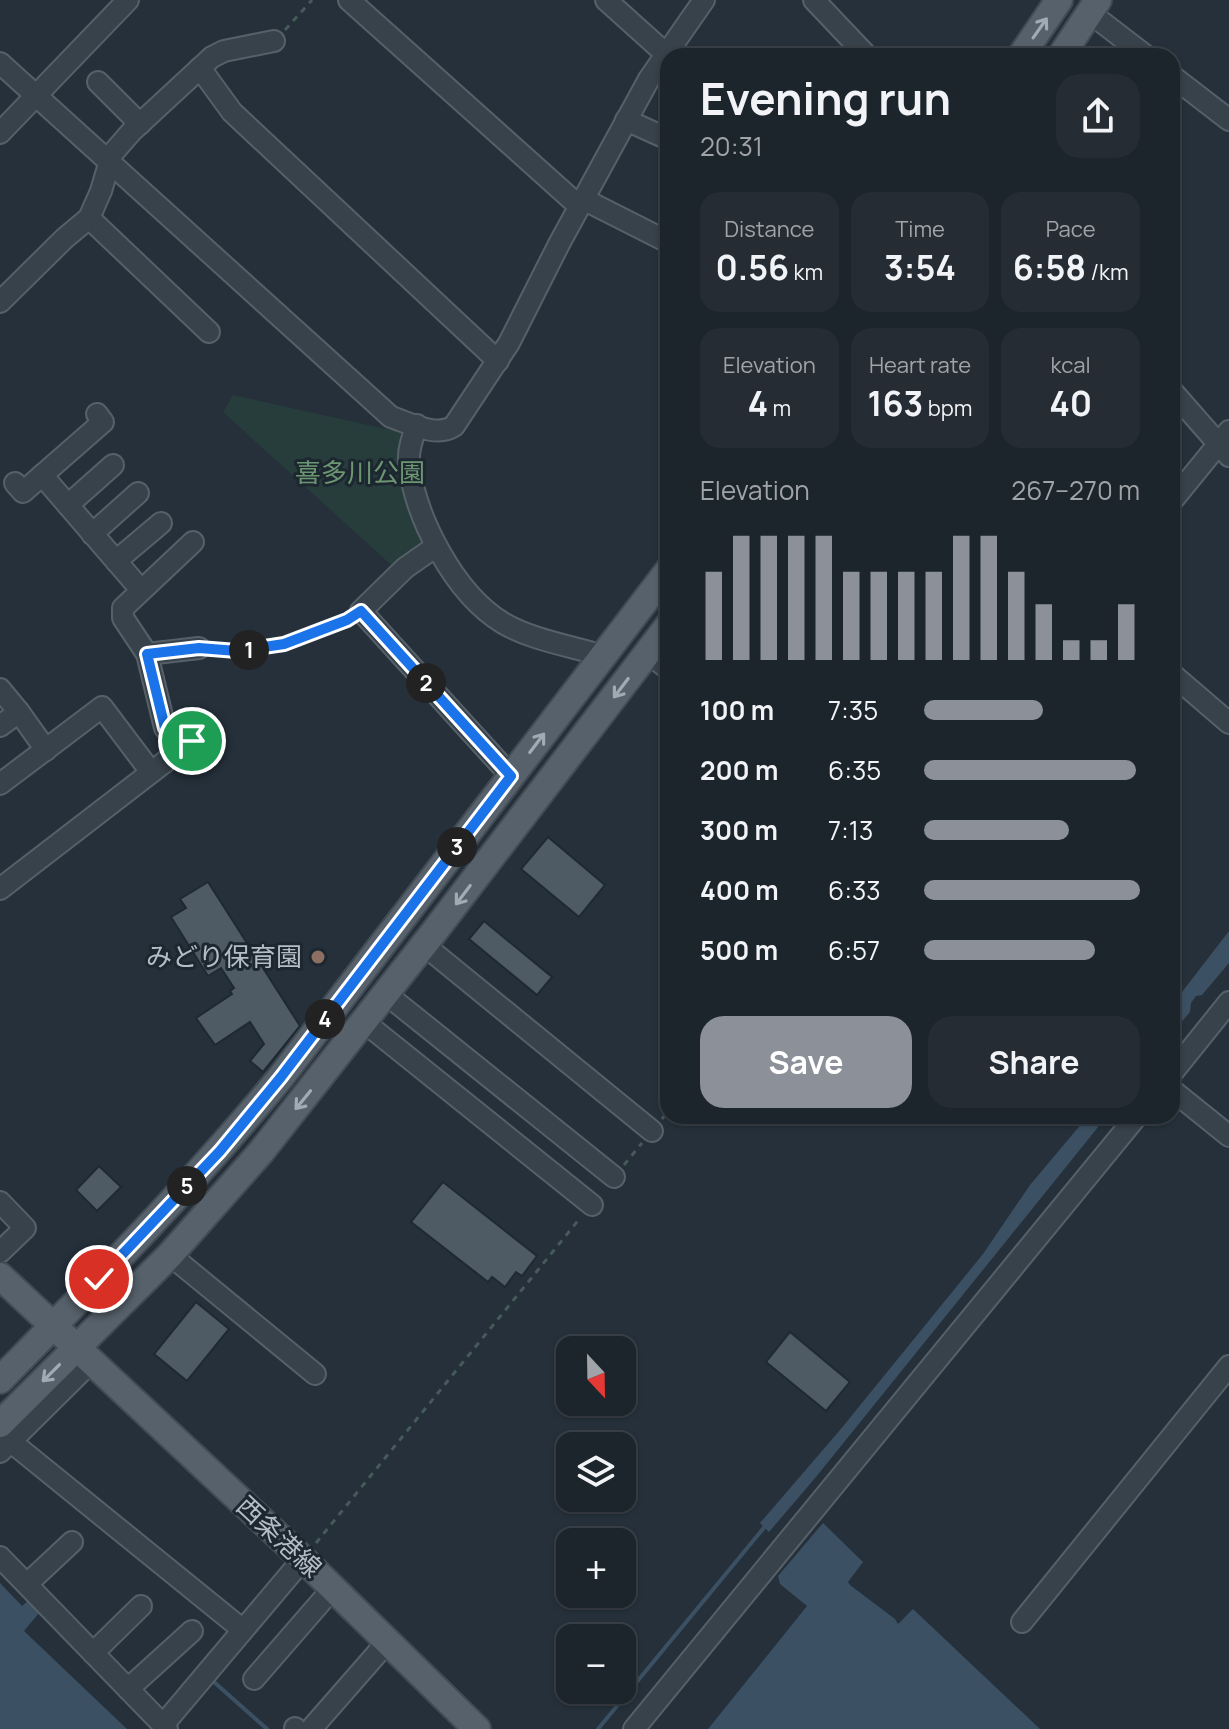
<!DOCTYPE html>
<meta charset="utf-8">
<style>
body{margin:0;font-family:Manrope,"Noto Sans JP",sans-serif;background:#252c34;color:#f1f3f6;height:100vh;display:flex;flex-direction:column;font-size:30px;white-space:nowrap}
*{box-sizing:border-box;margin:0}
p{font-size:26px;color:#a0a4a9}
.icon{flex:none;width:44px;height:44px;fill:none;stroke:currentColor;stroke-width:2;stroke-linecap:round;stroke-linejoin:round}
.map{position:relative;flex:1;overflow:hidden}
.drawer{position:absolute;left:660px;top:48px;width:520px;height:1076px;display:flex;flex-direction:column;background:#1c242c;border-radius:24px;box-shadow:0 2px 6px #0004,0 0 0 2px #3a4148}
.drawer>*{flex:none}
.needle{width:52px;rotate:158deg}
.tools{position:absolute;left:556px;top:1336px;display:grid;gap:16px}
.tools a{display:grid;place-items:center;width:80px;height:80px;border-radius:16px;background:#1c242c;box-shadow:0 2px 6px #0004,0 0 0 2px #3a4148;font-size:40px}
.pin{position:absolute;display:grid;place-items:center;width:68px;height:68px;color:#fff;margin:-34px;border:4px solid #fff;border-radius:50%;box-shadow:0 2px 8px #0007}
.km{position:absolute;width:40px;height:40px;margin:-20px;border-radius:50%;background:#222;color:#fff;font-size:22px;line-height:40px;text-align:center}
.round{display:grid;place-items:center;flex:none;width:84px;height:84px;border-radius:24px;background:#252c34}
.overview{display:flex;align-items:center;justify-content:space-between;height:136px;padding:0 40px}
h1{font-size:44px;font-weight:700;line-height:60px}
.stats{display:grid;grid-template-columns:repeat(3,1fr);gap:12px;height:136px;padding:8px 40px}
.stats div{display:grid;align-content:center;border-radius:20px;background:#252c34;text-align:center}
.stats b{font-size:34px;font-weight:700}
.stats small{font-size:22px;font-weight:400}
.stats p{font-size:22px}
.chart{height:224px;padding:16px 40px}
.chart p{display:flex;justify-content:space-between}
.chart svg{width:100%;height:144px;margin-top:8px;stroke:#8c9099;stroke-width:6}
.cta{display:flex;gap:16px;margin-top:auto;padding:16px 40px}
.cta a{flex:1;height:92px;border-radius:24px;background:#8c9099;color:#fff;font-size:32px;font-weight:700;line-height:92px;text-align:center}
.cta a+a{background:#252c34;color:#f1f3f6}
ul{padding:0 40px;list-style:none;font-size:26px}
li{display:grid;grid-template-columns:128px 96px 1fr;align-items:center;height:60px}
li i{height:20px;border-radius:10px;background:#8c9099}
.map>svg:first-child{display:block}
.green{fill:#273d3c}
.water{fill:#3b5062}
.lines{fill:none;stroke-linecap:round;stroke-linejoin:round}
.stream{stroke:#3b5062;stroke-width:4}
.building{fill:#4e5b65;stroke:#1f2932;stroke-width:2}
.minor-casing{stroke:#566069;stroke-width:24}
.major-casing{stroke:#414b54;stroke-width:30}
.path{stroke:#465a5a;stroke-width:3;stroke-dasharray:6 6;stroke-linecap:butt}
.minor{stroke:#38424b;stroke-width:20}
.major{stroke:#56616b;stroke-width:26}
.oneway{stroke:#a1abb4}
.route-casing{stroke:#fff;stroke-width:16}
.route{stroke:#1a73e8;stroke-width:10}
.education-dot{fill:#8d6e63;stroke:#1d2730;stroke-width:3}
.labels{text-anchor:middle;stroke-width:6;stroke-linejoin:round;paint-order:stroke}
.park-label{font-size:26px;fill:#6c9672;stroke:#1d2730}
.poi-label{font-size:26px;fill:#b4bdc6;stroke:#1d2730;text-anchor:end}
.street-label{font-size:26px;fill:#b4bdc6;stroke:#1d2730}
</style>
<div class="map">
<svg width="1229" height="1729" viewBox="0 0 1229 1729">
<rect width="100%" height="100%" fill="#25303a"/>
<!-- green -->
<path class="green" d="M233,395L413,435L435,547L400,573L223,412Z"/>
<!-- water -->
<g class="water">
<path d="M1229,931V963L1202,995L1196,996L1191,1003L1190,1012L1172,1033V1005Z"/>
<path d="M1088,1116H1107L816,1477L769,1532L760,1523L840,1430L983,1254L1030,1185Z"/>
<path d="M823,1523L863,1562L848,1582L850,1585L895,1619L898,1624L913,1609L1040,1729H708L807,1606L780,1584L778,1576Z"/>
<path d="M0,1583L22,1606L28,1601L39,1613L24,1631L127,1729H0Z"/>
</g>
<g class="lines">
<!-- stream -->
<g class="stream">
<path d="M214,1682L267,1729"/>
<path d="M598,1729L767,1524"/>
</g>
</g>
<!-- building -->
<g class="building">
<path d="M548,837L605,885L579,917L521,869Z"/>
<path d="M208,882L300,1026L263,1072L250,1061L264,1044L250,1022L215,1045L196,1018L232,994L230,991L234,988L221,968L208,976L171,917L186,908L180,899Z"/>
<path d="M484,921L552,977L537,995L469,939Z"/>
<path d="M99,1166L121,1187L97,1211L76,1190Z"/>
<path d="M443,1182L537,1256L522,1276L516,1272L505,1287L492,1277L488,1282L411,1222Z"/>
<path d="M196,1302L229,1329L187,1381L154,1354Z"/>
<path d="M790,1332L850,1382L826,1411L766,1362Z"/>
</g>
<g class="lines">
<!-- minor casing -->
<g class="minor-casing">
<g id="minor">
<path d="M349,0L579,206"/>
<path d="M606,0L666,54"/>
<path d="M814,0L867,56"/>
<path d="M1090,13L1146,56"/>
<path d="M0,63L391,417C410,423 436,438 454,426L509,343L559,244L649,79L704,0"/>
<path d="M200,68L232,112L498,361"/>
<path d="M1172,76L1229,120"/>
<path d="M98,82L140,124"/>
<path d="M626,120L668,139"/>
<path d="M0,133L128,0"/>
<path d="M583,199L668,242"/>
<path d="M89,218L209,332"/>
<path d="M0,302L65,238L89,218L101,191L112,154L132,131L212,57L224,51L274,41"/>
<path d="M1172,391L1229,456"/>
<path d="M417,425C413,436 408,449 409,461C414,517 455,594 503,623C532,640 571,646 603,656"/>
<path d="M42,475L141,590"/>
<path d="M15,483L23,492L103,422L97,414"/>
<path d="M1172,501L1229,431"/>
<path d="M68,505L113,465"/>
<path d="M92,534L138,493"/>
<path d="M435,547L405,568L361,611L511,776"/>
<path d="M116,561L161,523"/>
<path d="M648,653L668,669"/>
<path d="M147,654L199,648"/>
<path d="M1172,674L1229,723"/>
<path d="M0,689L19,712"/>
<path d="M0,726L19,712L46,750"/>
<path d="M183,748L165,728L147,654L123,618V608L193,542"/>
<path d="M0,784L102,707L151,772"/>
<path d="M0,889L192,741"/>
<path d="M424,945L652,1131"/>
<path d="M386,994L614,1177"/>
<path d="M364,1022L592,1205"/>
<path d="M1172,1073L1229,1002"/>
<path d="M1172,1090L1229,1136"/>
<path d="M0,1202L25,1228L0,1252"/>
<path d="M170,1255L315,1374"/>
<path d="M10,1441L243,1630"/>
<path d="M0,1452L92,1361"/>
<path d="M0,1557L167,1729"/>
<path d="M27,1584L72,1542"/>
<path d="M1022,1622L1229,1366"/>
<path d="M93,1653L141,1606"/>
<path d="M254,1679L333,1588"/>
<path d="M128,1689L192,1631"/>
<path d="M163,1725L303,1559"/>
<path d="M295,1728L296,1729"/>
<path d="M311,1729L388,1641"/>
<path d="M634,1729L1137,1116"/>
</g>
</g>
<!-- major casing -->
<g class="major-casing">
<g id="major">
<path d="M1021,56L1059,0"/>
<path d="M1061,56L1098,0"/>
<path d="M0,1276L303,1559L477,1729"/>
<path d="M0,1380C97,1282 193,1183 281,1077L668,571"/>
<path d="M0,1424L170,1255L261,1152L434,932L668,626"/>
</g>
</g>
<!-- path -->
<g class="path">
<path d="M285,30L312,0"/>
<path d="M216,649C264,653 304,638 348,620"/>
<path d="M662,1119L668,1111"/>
<path d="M624,1165L642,1143"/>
<path d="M316,1543L581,1217"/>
</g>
<!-- minor -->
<use href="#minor" class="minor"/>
<!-- major -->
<use href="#major" class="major"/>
</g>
<!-- one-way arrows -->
<defs><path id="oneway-shaft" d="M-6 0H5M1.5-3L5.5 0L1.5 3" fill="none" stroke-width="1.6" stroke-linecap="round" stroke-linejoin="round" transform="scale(2)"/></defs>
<g class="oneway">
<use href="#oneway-shaft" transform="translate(1040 28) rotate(-55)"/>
<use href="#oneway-shaft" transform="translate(621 688) rotate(127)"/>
<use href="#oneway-shaft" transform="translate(537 743) rotate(-53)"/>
<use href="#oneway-shaft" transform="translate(463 895) rotate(127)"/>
<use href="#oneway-shaft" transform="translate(303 1100) rotate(129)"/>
<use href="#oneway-shaft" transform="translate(51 1373) rotate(135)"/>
</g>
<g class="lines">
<!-- route casing -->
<g class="route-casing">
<path id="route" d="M99,1279L220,1151L281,1077L511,776L361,611L347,620L284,644L237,651L199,648L147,654L165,728L183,748L192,741"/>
</g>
<!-- route -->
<use href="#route" class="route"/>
</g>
<!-- markers -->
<circle class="education-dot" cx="318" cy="957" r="8"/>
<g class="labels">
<!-- park labels -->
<g class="park-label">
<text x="360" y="482">喜多川公園</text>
</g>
<!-- poi labels -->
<g class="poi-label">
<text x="302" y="966">みどり保育園</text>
</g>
<!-- street labels -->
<g class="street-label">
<text transform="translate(279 1537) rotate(43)" y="9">西条港線</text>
</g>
</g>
</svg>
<div class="tools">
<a><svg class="needle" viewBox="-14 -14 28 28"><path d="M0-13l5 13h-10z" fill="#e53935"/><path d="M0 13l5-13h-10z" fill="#a0a4a9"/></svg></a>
<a><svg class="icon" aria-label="layers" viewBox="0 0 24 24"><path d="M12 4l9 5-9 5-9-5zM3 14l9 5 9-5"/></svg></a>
<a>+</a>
<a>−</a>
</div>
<div class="pin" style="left:192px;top:741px;background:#1e9e55"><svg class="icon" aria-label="arrive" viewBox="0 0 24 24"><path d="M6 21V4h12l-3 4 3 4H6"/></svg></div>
<div class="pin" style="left:99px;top:1279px;background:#d93025"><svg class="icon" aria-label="check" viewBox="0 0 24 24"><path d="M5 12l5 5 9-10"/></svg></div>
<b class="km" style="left:249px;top:650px">1</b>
<b class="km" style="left:426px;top:683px">2</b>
<b class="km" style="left:457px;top:847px">3</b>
<b class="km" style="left:325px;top:1019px">4</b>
<b class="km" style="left:187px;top:1186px">5</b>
<section class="drawer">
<div class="overview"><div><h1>Evening run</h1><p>20:31</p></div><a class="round"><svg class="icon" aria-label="share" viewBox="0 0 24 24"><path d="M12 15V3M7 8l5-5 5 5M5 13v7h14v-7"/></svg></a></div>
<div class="stats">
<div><p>Distance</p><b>0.56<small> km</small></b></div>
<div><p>Time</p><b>3:54</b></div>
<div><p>Pace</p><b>6:58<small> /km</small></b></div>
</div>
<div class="stats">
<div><p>Elevation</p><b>4<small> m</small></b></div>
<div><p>Heart rate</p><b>163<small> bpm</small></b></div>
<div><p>kcal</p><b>40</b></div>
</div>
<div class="chart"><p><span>Elevation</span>267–270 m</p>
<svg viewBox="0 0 160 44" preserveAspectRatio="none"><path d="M5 44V17M15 44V6M25 44V6M35 44V6M45 44V6M55 44V17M65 44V17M75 44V17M85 44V17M95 44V6M105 44V6M115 44V17M125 44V27M135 44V38M145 44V38M155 44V27"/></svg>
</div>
<ul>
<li><b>100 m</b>7:35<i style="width:55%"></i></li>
<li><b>200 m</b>6:35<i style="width:98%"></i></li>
<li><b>300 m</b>7:13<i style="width:67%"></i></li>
<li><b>400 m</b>6:33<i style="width:100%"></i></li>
<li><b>500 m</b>6:57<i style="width:79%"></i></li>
</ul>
<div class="cta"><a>Save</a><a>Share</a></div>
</section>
</div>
